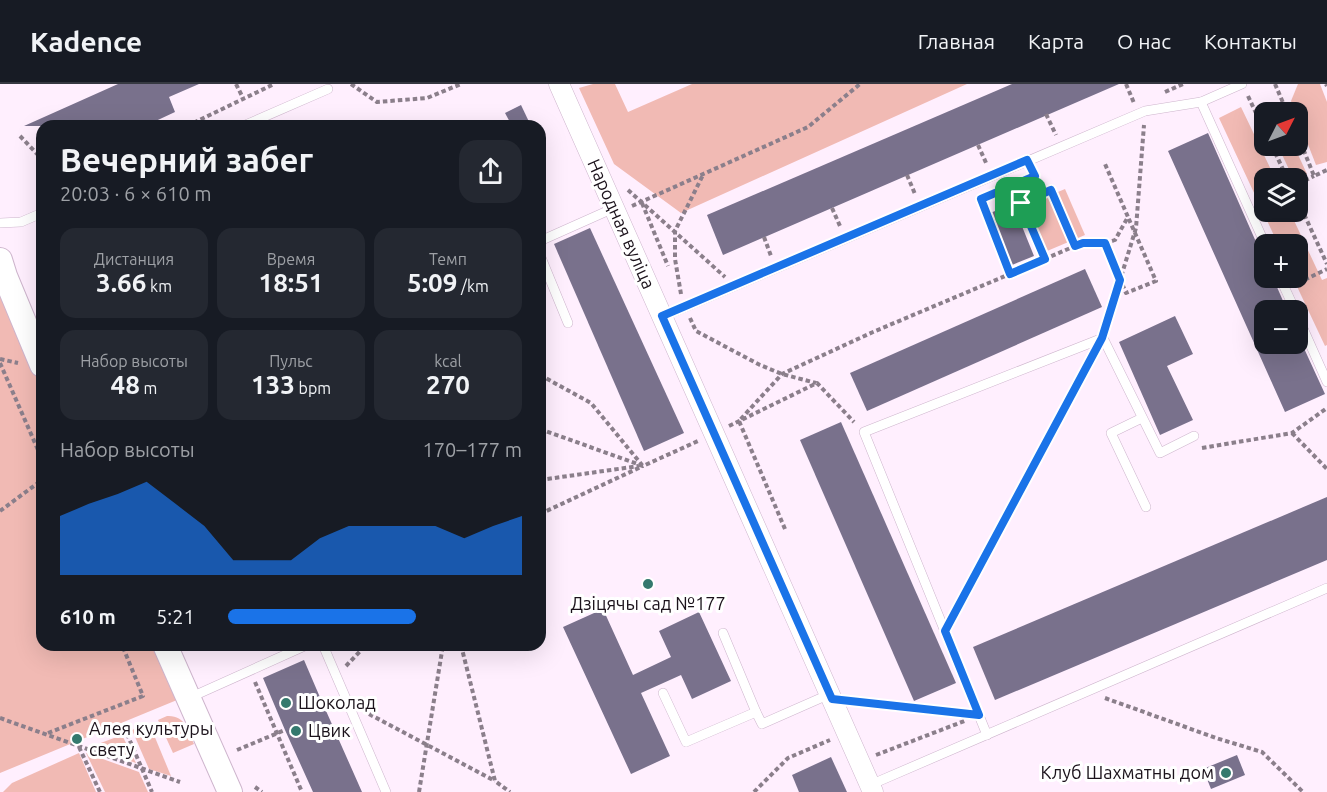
<!DOCTYPE html>
<html lang="ru">
<meta charset="utf-8">
<style>
body{margin:0;font-family:Ubuntu,sans-serif;background:#242831;color:#f1f3f6;height:100vh;display:flex;flex-direction:column;font-size:22px;white-space:nowrap}
*{box-sizing:border-box;margin:0}
p{font-size:20px;color:#9ea1a6}
.icon{flex:none;width:33px;height:33px;fill:none;stroke:currentColor;stroke-width:2;stroke-linecap:round;stroke-linejoin:round}
.map{position:relative;flex:1;overflow:hidden}
.sheet{position:absolute;left:36px;top:36px;width:510px;height:531px;display:flex;flex-direction:column;background:#171b24;border-radius:18px;box-shadow:0 6px 24px #0002}
.sheet>*{flex:none}
.needle{width:39px;rotate:48deg}
.tools{position:absolute;left:1254px;top:18px;display:grid;gap:12px}
.tools a{display:grid;place-items:center;width:54px;height:54px;border-radius:12px;background:#171b24;box-shadow:0 6px 24px #0002;font-size:30px}
.pin{position:absolute;display:grid;place-items:center;width:51px;height:51px;color:#fff;margin:-26px;border-radius:12px;box-shadow:0 3px 9px #0006}
.round{display:grid;place-items:center;flex:none;width:63px;height:63px;border-radius:18px;background:#242831}
.overview{display:flex;align-items:center;justify-content:space-between;height:102px;padding:0 24px}
h1{font-size:33px;font-weight:700;line-height:45px}
.metrics{display:grid;grid-template-columns:repeat(3,1fr);gap:9px;height:102px;padding:6px 24px}
.metrics div{display:grid;align-content:center;border-radius:15px;background:#242831;text-align:center}
.metrics b{font-size:26px;font-weight:700}
.metrics small{font-size:16px;font-weight:400}
.metrics p{font-size:16px}
.chart{height:168px;padding:12px 24px}
.chart p{display:flex;justify-content:space-between}
.chart svg{width:100%;height:108px;margin-top:6px;fill:#1a73e8;opacity:.7}
ul{padding:0 24px;list-style:none;font-size:20px}
li{display:grid;grid-template-columns:96px 72px 1fr;align-items:center;height:45px}
li i{height:15px;border-radius:8px;background:#1a73e8}
header{display:flex;align-items:center;gap:36px;box-sizing:border-box;height:84px;padding:0 30px;background:#171b24;border-bottom:2px solid #363941}
header strong{font-size:28px}
nav{display:flex;gap:33px;margin-inline-start:auto;font-size:21px}
.map>svg:first-child{display:block}
.green{fill:#f1bab4}
.building{fill:#79718c}
.lines{fill:none;stroke-linecap:round;stroke-linejoin:round}
.service-casing{stroke:#ceb5cd;stroke-width:10}
.minor-casing{stroke:#ceb5cd;stroke-width:21}
.tertiary-casing{stroke:#ceb5cd;stroke-width:26}
.path{stroke:#8b7f8b;stroke-width:4;stroke-dasharray:4.5 3;stroke-linecap:butt}
.service{stroke:#fff;stroke-width:9}
.minor{stroke:#fff;stroke-width:20}
.tertiary{stroke:#fff;stroke-width:24}
.route-casing{stroke:#fff;stroke-width:12}
.route{stroke:#1a73e8;stroke-width:8}
.poi-dot{fill:#34796e;stroke:#fff;stroke-width:2}
.labels{text-anchor:middle;stroke-width:6;stroke-linejoin:round;paint-order:stroke}
.street-label{font-size:18px;fill:#1b121b;stroke:#fff}
.poi-label{font-size:18px;fill:#1b121b;stroke:#fff;text-anchor:start}
</style>
<header>
<strong>Kadence</strong>
<nav><a>Главная</a><a>Карта</a><a>О нас</a><a>Контакты</a></nav>
</header>
<div class="map">
<svg width="1327" height="708" viewBox="0 0 1327 708">
<rect width="100%" height="100%" fill="#ffeffe"/>
<!-- green -->
<g class="green">
<path d="M593,0H615L628,28L692,0H967L681,129L614,80L579,4Z"/>
<path d="M1298,0H1320L1327,18V78L1316,81L1291,17Z"/>
<path d="M1241,23L1275,94H1264V128H1290L1322,196L1327,194V261L1325,262L1293,194H1298V160H1278L1219,34Z"/>
<path d="M1278,62H1294L1307,90L1293,94Z"/>
<path d="M1065,105L1085,151L1040,170L1020,124Z"/>
<path d="M0,209L42,306V561H153L177,616L0,689Z"/>
<path d="M167,632C185,631 188,646 194,660L173,669L158,636Z"/>
<path d="M149,639L171,692L149,685L132,646Z"/>
<path d="M122,651L136,679L90,663Z"/>
<path d="M79,669L96,708H3L12,699Z"/>
<path d="M86,669L139,688L148,708H105Z"/>
</g>
<!-- building -->
<g class="building">
<path d="M118,0H199L169,13L175,28L145,42H24Z"/>
<path d="M1012,0H1119L723,171L707,131Z"/>
<path d="M521,21L531,42H512L505,29Z"/>
<path d="M1208,49L1264,176V194H1273L1287,226H1264V260H1302L1325,310L1285,328L1168,67Z"/>
<path d="M1013,120L1034,172L1012,181L990,129Z"/>
<path d="M590,144L684,349L644,367L554,160Z"/>
<path d="M1085,185L1102,223L867,327L850,289Z"/>
<path d="M1175,232L1193,270L1167,282L1193,336L1160,351L1119,258Z"/>
<path d="M841,338L956,599L914,617L800,356Z"/>
<path d="M1327,413V476L995,616L973,563Z"/>
<path d="M603,525L633,591L671,573L659,547L699,528L731,597L692,615L681,591L641,609L670,672L631,690L563,543Z"/>
<path d="M304,576L319,611L362,708H313L285,646L263,594Z"/>
<path d="M1237,671L1245,691L1211,705L1203,685Z"/>
<path d="M831,673L847,708H799L792,691Z"/>
</g>
<g class="lines">
<!-- service casing -->
<g class="service-casing">
<g id="service">
<path d="M1201,18L1265,160"/>
<path d="M243,42L328,5"/>
<path d="M0,139L21,138L42,129"/>
<path d="M540,157L614,124"/>
<path d="M540,171L568,239"/>
<path d="M1280,194L1295,226"/>
<path d="M662,233L1145,27L1201,18L1242,0"/>
<path d="M1298,233L1327,298"/>
<path d="M1142,334L1111,349L1146,423"/>
<path d="M323,561L386,708"/>
<path d="M663,609L686,658L756,628L723,549"/>
<path d="M189,614L307,561"/>
<path d="M756,628L762,640L830,610"/>
<path d="M987,651L864,348L1103,254L1160,369L1194,352"/>
<path d="M870,701L1327,504"/>
</g>
</g>
<!-- minor casing -->
<g class="minor-casing">
<path id="minor" d="M559,0L873,708"/>
</g>
<!-- tertiary casing -->
<g class="tertiary-casing">
<g id="tertiary">
<path d="M0,176L5,192L42,281"/>
<path d="M165,561L230,708"/>
</g>
</g>
<!-- path -->
<g class="path">
<path d="M236,0L243,14"/>
<path d="M351,0L377,18L427,14L461,0"/>
<path d="M1126,0L1134,19"/>
<path d="M1275,0L1287,28"/>
<path d="M1326,0L1327,2"/>
<path d="M1165,8L1183,0"/>
<path d="M1248,12L1264,46"/>
<path d="M1046,30L1056,51"/>
<path d="M187,42L274,0"/>
<path d="M20,52L42,75"/>
<path d="M1298,52L1314,92L1327,86"/>
<path d="M978,61L987,81"/>
<path d="M1272,62L1287,94"/>
<path d="M907,91L915,110"/>
<path d="M1298,100L1314,92"/>
<path d="M628,106L725,193"/>
<path d="M1298,117L1327,180"/>
<path d="M642,119L668,182"/>
<path d="M632,122L808,43L860,0"/>
<path d="M832,124L840,142"/>
<path d="M764,153L771,172"/>
<path d="M1105,159L1126,209L1156,197L1128,133"/>
<path d="M1075,162C1088,157 1102,161 1115,156L1128,133L1105,80"/>
<path d="M1010,190L1075,162L1051,106L1021,119L1045,175"/>
<path d="M1298,199L1327,185"/>
<path d="M681,210L675,175V147L703,91"/>
<path d="M690,234L696,247L760,281L782,290L816,299"/>
<path d="M1106,242L1136,144L1144,41"/>
<path d="M0,275L18,279"/>
<path d="M0,279L42,375"/>
<path d="M540,291L591,319L642,381"/>
<path d="M729,342L817,299L854,338"/>
<path d="M540,345L643,382L698,357"/>
<path d="M1292,349L1327,385"/>
<path d="M1202,364L1292,349L1327,324"/>
<path d="M540,396L639,382"/>
<path d="M0,427L42,396"/>
<path d="M540,430L643,382"/>
<path d="M785,445L739,337L782,290L873,248L1010,190L981,115L1035,92L1033,88"/>
<path d="M954,531L1092,273"/>
<path d="M461,561L495,697L510,708"/>
<path d="M346,582L366,561"/>
<path d="M255,598L302,708"/>
<path d="M1105,614L1216,654L1262,668L1303,708"/>
<path d="M854,617L963,629"/>
<path d="M369,630L495,697"/>
<path d="M0,634L180,698"/>
<path d="M124,643L152,708"/>
<path d="M48,649L143,612L122,561"/>
<path d="M79,663L100,708"/>
<path d="M237,666L285,646"/>
<path d="M876,671L967,636"/>
<path d="M255,703L262,708"/>
<path d="M419,708L443,561"/>
<path d="M754,708L788,674L830,656"/>
</g>
<!-- service -->
<use href="#service" class="service"/>
<!-- minor -->
<use href="#minor" class="minor"/>
<!-- tertiary -->
<use href="#tertiary" class="tertiary"/>
</g>
<g class="lines">
<!-- route casing -->
<g class="route-casing">
<path id="route" d="M1027,76L1035,92L981,115L1010,190L1045,175L1021,119L1051,106L1075,162L1083,159H1105L1120,196L1102,254L945,547L979,631L832,615L662,232Z"/>
</g>
<!-- route -->
<use href="#route" class="route"/>
</g>
<!-- markers -->
<g class="poi-dot">
<circle cx="648" cy="500" r="6"/>
<circle cx="286" cy="619" r="6"/>
<circle cx="296" cy="647" r="6"/>
<circle cx="77" cy="655" r="6"/>
<circle cx="1226" cy="689" r="6"/>
</g>
<g class="labels">
<!-- street labels -->
<g class="street-label">
<text transform="translate(621 140) rotate(66)" y="6">Народная вуліца</text>
</g>
<!-- poi labels -->
<g class="poi-label">
<text x="648" y="526" text-anchor="middle">Дзіцячы сад №177</text>
<text x="298" y="625">Шоколад</text>
<text x="89" y="651">Алея культуры<tspan x="89" dy="21">свету</tspan></text>
<text x="308" y="653">Цвик</text>
<text x="1214" y="695" text-anchor="end">Клуб Шахматны дом</text>
</g>
</g>
</svg>
<div class="tools">
<a><svg class="needle" viewBox="-14 -14 28 28"><path d="M0-13l5 13h-10z" fill="#e53935"/><path d="M0 13l5-13h-10z" fill="#9ea1a6"/></svg></a>
<a><svg class="icon" aria-label="layers" viewBox="0 0 24 24"><path d="M12 4l9 5-9 5-9-5zM3 14l9 5 9-5"/></svg></a>
<a>+</a>
<a>−</a>
</div>
<div class="pin" style="left:1021px;top:119px;background:#1e9e55"><svg class="icon" aria-label="arrive" viewBox="0 0 24 24"><path d="M6 21V4h12l-3 4 3 4H6"/></svg></div>
<section class="sheet">
<div class="overview"><div><h1>Вечерний забег</h1><p>20:03 · 6 × 610 m</p></div><a class="round"><svg class="icon" aria-label="share" viewBox="0 0 24 24"><path d="M12 15V3M7 8l5-5 5 5M5 13v7h14v-7"/></svg></a></div>
<div class="metrics">
<div><p>Дистанция</p><b>3.66<small> km</small></b></div>
<div><p>Время</p><b>18:51</b></div>
<div><p>Темп</p><b>5:09<small> /km</small></b></div>
</div>
<div class="metrics">
<div><p>Набор высоты</p><b>48<small> m</small></b></div>
<div><p>Пульс</p><b>133<small> bpm</small></b></div>
<div><p>kcal</p><b>270</b></div>
</div>
<div class="chart"><p><span>Набор высоты</span>170–177 m</p>
<svg viewBox="0 0 160 44" preserveAspectRatio="none"><path d="M0 44V20L10 15L20 11L30 6L40 15L50 24L60 38L70 38L80 38L90 29L100 24L110 24L120 24L130 24L140 29L150 24L160 20V44z"/></svg>
</div>
<ul>
<li><b>610 m</b>5:21<i style="width:64%"></i></li>
</ul>
</section>
</div>
